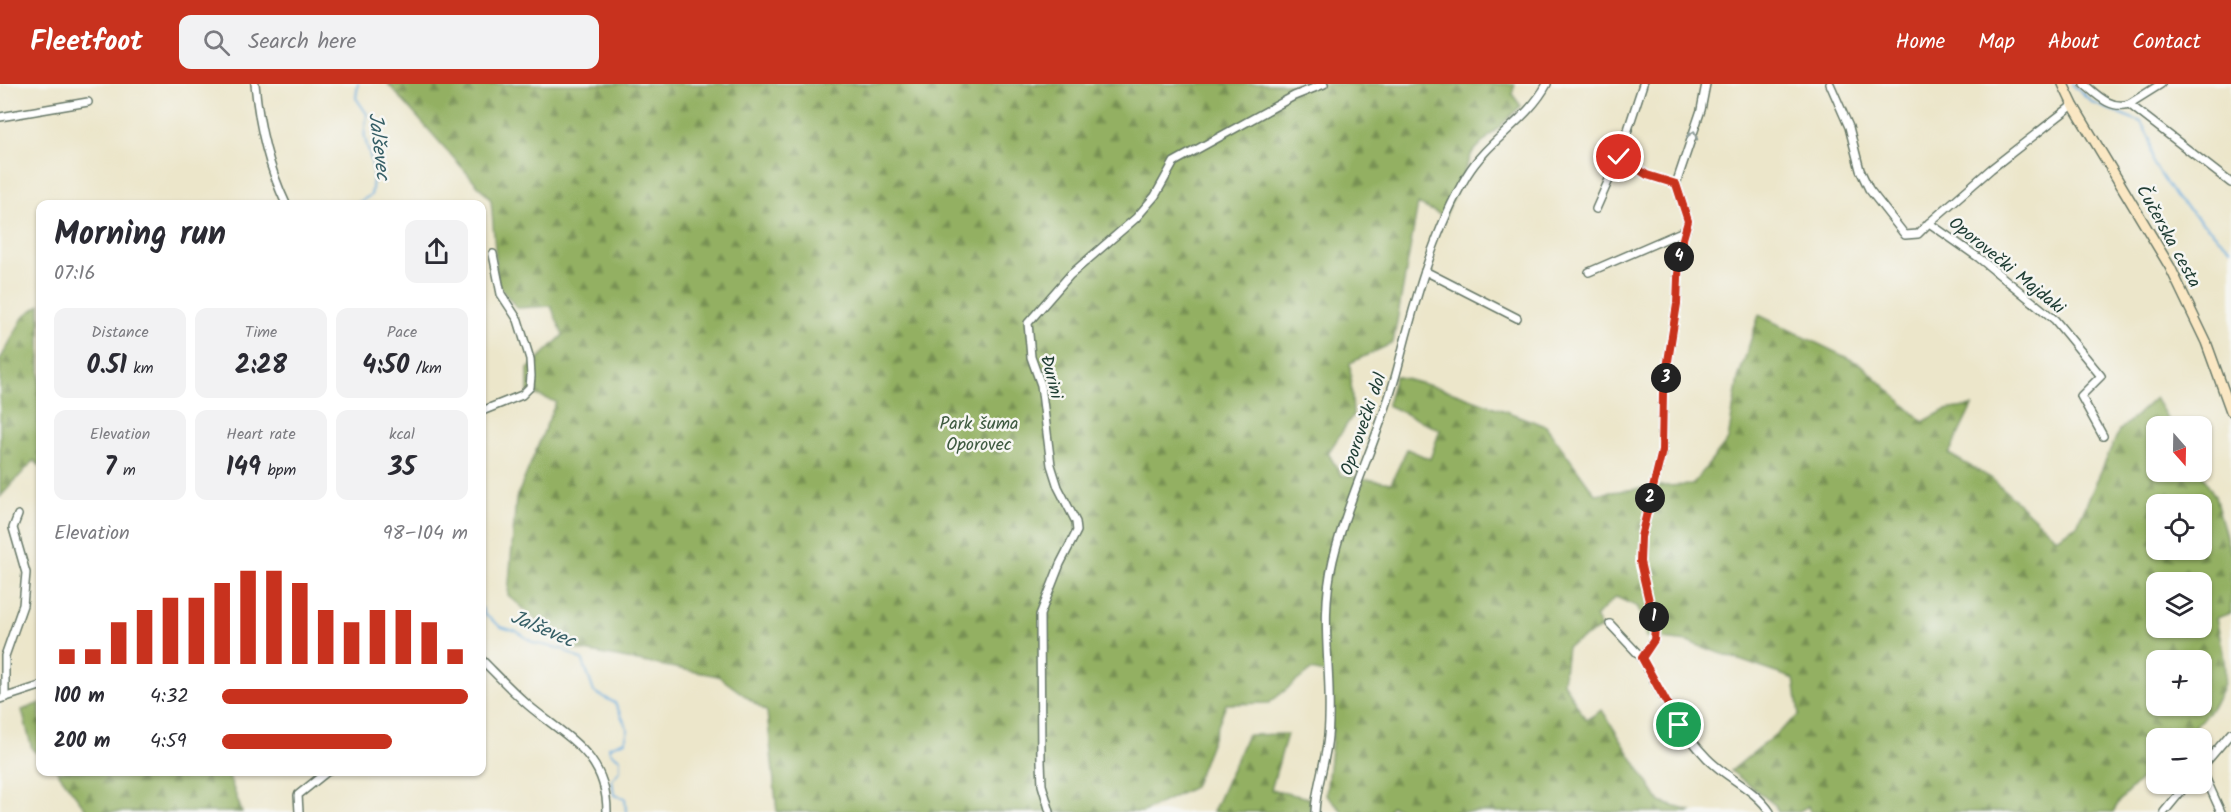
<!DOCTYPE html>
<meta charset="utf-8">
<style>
body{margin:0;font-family:Kalam,sans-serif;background:#f2f2f3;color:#2b2b33;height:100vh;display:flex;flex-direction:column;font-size:22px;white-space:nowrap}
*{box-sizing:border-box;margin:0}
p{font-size:20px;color:#7c7c81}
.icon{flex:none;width:33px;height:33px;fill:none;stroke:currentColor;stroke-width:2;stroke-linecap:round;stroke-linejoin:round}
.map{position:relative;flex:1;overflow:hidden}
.details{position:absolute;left:36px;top:116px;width:450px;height:576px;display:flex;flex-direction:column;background:#fff;border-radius:12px;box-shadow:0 2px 4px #0004}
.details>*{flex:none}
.needle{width:39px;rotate:160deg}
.tools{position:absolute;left:2146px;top:332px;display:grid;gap:12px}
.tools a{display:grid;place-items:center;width:66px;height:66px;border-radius:12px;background:#fff;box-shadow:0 2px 4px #0004;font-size:30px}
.pin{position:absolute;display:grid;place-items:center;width:51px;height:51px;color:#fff;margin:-26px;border:3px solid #fff;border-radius:50%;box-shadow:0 2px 6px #0007}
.km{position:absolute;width:30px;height:30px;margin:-15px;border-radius:50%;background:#222;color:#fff;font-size:16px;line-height:30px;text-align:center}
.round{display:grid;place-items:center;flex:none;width:63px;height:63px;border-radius:12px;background:#f2f2f3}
.head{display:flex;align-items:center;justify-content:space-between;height:102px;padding:0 18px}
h1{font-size:33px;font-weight:700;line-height:45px}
.stats{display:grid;grid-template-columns:repeat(3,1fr);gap:9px;height:102px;padding:6px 18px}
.stats div{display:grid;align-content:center;border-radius:12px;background:#f2f2f3;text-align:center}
.stats b{font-size:26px;font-weight:700}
.stats small{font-size:16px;font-weight:400}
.stats p{font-size:16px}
.chart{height:168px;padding:12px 18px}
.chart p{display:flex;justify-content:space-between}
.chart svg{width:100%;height:108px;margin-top:6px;stroke:#c8321e;stroke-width:6}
ul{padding:0 18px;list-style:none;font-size:20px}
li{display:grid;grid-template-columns:96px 72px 1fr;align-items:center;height:45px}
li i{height:15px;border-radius:8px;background:#c8321e}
header{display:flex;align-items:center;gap:36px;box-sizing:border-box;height:84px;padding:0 30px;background:#c8321e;color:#fff}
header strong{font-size:28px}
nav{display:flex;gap:33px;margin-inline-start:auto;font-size:21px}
.search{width:420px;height:54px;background:#f2f2f3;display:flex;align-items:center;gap:15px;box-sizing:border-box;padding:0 21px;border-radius:12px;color:#7c7c81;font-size:22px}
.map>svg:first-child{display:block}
.forest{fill:url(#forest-firs);stroke:#59764b;stroke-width:1.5;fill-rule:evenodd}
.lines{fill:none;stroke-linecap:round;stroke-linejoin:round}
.stream{stroke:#68aadc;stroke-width:2}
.street-casing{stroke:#677868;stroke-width:10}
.secondary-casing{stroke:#677868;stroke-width:12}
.street{stroke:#fff;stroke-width:7}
.secondary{stroke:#fae7c3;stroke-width:9}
.oneway{stroke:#8f9e9a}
.route-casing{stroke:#fff;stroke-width:12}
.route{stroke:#c8321e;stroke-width:8}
.labels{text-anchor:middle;stroke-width:5;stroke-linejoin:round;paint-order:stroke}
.street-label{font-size:18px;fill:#1f3d34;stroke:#f6f6f2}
.park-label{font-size:18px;fill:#3e5a40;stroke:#f6f6f2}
.water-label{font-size:20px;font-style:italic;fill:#355e66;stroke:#f6f6f2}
</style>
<header>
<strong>Fleetfoot</strong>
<div class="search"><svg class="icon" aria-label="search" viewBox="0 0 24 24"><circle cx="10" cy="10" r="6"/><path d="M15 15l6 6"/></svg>Search here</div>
<nav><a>Home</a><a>Map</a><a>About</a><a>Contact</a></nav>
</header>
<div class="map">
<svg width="2231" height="728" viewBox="0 0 2231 728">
<defs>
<pattern id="forest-firs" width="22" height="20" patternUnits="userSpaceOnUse" patternTransform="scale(1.5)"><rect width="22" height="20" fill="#93b062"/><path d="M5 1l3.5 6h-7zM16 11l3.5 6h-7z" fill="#779052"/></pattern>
</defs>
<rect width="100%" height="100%" fill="#f6f6f2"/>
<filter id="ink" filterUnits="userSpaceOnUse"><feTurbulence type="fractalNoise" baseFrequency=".0167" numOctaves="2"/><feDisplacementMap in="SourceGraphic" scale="12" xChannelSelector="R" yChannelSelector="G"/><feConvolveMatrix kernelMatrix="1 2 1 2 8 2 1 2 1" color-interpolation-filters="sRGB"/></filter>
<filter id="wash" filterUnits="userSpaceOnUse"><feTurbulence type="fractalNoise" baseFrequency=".008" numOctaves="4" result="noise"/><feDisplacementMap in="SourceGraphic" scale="24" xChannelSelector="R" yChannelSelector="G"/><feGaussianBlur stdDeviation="1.35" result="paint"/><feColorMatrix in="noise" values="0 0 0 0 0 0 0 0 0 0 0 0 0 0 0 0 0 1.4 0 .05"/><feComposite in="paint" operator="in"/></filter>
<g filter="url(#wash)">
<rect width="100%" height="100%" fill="#ece6ca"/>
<!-- forest -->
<g class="forest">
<path d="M388,0H1515L1512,10L1521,22L1472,69L1445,133L1418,120L1393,259L1350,279L1353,331L1328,369L1341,391L1391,399L1407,365L1430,375L1440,346L1387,321L1395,292L1453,308L1546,342L1595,410L1662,402L1692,401L1728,356L1738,295L1759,231L1862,281L1923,338L1945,326L1972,322L1949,370L1991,394L2056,454L2077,441L2119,347L2155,314L2172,342H2157V387H2200L2215,412L2231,471V529L2216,534C2231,603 2231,605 2184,654H2157V680L2121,715L2113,728H1810L1808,722L1799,728H1778L1775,721L1731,687L1799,631L1794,595L1688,558L1646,553L1638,523L1616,513L1595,533L1601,544L1567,563L1563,598L1586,636L1602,626L1660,718L1692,728H1408L1391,722L1388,728H1343L1326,711L1332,656L1330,590L1311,586L1269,619L1226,620L1194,703L1143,728H777L767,628L718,592L569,564L508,511L516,415L556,318L528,308V285L563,251L551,222L517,224L498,201L491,116ZM2157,420H2202V465H2157ZM2157,498H2202V543H2157ZM2157,576H2202V621H2157Z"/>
<path d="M40,221V382L34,376L0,413V276L24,232Z"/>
<path d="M40,619V672L32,665L22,626Z"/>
<path d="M1287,650L1271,706L1310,714V728H1213L1247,651Z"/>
<path d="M57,687H227L242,728H88Z"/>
</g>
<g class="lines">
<!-- stream -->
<g class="stream">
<path d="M2072,0L2093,19L2141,38L2150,55L2153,79L2175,113L2231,165"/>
<path d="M356,120L371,111C376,82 371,79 365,54C363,47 367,37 367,30L356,14L358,0"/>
<path d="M482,524L484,530L501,543L518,548L534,559L562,565L583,577L594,608L615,619L628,646L625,657L609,663L610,668L620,675V686L612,696L614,711L625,714L626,728"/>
</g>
</g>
</g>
<g filter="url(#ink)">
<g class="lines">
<!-- street casing -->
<g class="street-casing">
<g id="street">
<path d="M255,0C259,42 268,82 286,120"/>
<path d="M1643,0L1619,73L1647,91L1676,100"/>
<path d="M1706,0L1701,26L1676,100L1688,137L1679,169L1677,220L1663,309L1662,367L1641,453L1640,478L1655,543L1654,556L1642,574C1661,610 1679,645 1707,674C1726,694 1755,705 1770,728"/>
<path d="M1830,0L1849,43L1860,86L1869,105L1905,151L1918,150L1929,139L1979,174L2055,236L2101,292L2081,312L2103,352"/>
<path d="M2084,0C2097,11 2111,26 2129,20L2231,99"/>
<path d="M2129,20L2161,0"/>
<path d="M0,33L88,18"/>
<path d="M1596,125L1619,73"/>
<path d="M1929,139L1991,85L2073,21"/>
<path d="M1425,187L1517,234"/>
<path d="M1589,188L1686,146"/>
<path d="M482,327L522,311L530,303L531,292L530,275L518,236L501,210L493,170"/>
<path d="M1610,540L1642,574"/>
<path d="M482,576C497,591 512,607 528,621C567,654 607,670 607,728"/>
<path d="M5,613V572L23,521L26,489L13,444L18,431"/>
<path d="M0,615L40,602"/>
<path d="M2202,683L2231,649"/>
<path d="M2202,686L2221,728"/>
<path d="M299,728L298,711L328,687"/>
<path d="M1050,728L1042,701L1041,678L1040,531L1060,480L1077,447L1076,438L1058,403L1051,381L1041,301L1031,273L1028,239L1070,191L1136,134L1155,112L1174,78L1294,12L1324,0"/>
<path d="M1315,728C1316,702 1326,678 1328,652C1334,591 1318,540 1333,476C1349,410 1381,349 1398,283C1414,220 1433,148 1467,91C1488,56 1528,36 1547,0"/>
<path d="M2164,728L2188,699"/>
</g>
</g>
<!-- secondary casing -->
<g class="secondary-casing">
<path id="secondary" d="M2063,0L2073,21L2170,183L2206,258L2231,327"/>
</g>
<!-- street -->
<use href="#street" class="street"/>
<!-- secondary -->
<use href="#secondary" class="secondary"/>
</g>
<!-- one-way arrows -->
<defs><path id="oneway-chevron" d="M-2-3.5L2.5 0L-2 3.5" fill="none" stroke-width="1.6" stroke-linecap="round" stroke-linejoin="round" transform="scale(1.5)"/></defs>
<use class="oneway" href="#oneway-chevron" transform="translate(1693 51) rotate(-72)"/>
</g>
<g class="lines" filter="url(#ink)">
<!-- route casing -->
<g class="route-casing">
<path id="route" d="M1619,73L1647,91L1676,100L1688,137L1679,169L1677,220L1663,309L1662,367L1641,453L1640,478L1655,543L1654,556L1642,574L1679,641"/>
</g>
<!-- route -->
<use href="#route" class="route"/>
</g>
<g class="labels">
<!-- street labels -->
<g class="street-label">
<text transform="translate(2169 152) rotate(61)" y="6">Čučerska cesta</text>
<text transform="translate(2007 181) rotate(39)" y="6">Oporovečki Majdaki</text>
<text transform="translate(1052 293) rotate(76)" y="6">Đurini</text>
<text transform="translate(1363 340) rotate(-71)" y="6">Oporovečki dol</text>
</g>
<!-- park labels -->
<g class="park-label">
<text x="979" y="345">Park šuma<tspan x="979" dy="21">Oporovec</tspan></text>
</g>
<!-- water labels -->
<g class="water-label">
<text transform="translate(380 62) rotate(83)" y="7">Jalševec</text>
<text transform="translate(543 544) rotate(23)" y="7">Jalševec</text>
</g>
</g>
</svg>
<div class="tools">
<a><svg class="needle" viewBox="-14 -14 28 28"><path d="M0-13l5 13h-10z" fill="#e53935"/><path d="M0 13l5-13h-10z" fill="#7c7c81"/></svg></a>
<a><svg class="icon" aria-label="locate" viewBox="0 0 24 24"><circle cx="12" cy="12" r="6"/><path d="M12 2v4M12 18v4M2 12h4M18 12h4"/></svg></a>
<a><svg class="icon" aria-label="layers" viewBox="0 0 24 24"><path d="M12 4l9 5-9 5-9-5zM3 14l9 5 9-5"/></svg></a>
<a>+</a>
<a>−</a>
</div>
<div class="pin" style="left:1679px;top:641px;background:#1e9e55"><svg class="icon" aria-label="arrive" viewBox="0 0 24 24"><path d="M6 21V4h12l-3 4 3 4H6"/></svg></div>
<div class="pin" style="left:1619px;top:73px;background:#d93025"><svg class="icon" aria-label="check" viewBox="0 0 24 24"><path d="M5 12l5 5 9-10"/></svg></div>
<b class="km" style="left:1654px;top:533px">1</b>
<b class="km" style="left:1650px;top:414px">2</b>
<b class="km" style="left:1666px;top:294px">3</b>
<b class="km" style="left:1679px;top:173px">4</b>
<section class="details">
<div class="head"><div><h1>Morning run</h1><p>07:16</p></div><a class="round"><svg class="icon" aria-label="share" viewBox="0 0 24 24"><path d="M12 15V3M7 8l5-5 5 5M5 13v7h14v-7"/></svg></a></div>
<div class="stats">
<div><p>Distance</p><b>0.51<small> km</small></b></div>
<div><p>Time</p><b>2:28</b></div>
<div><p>Pace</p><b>4:50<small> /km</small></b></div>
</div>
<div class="stats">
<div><p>Elevation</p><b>7<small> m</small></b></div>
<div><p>Heart rate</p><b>149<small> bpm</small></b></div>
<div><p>kcal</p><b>35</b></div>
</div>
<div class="chart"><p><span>Elevation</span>98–104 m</p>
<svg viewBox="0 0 160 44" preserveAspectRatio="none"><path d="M5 44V38M15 44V38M25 44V27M35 44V22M45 44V17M55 44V17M65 44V11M75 44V6M85 44V6M95 44V11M105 44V22M115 44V27M125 44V22M135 44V22M145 44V27M155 44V38"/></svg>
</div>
<ul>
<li><b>100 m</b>4:32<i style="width:100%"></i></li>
<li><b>200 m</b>4:59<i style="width:69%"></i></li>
</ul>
</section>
</div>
